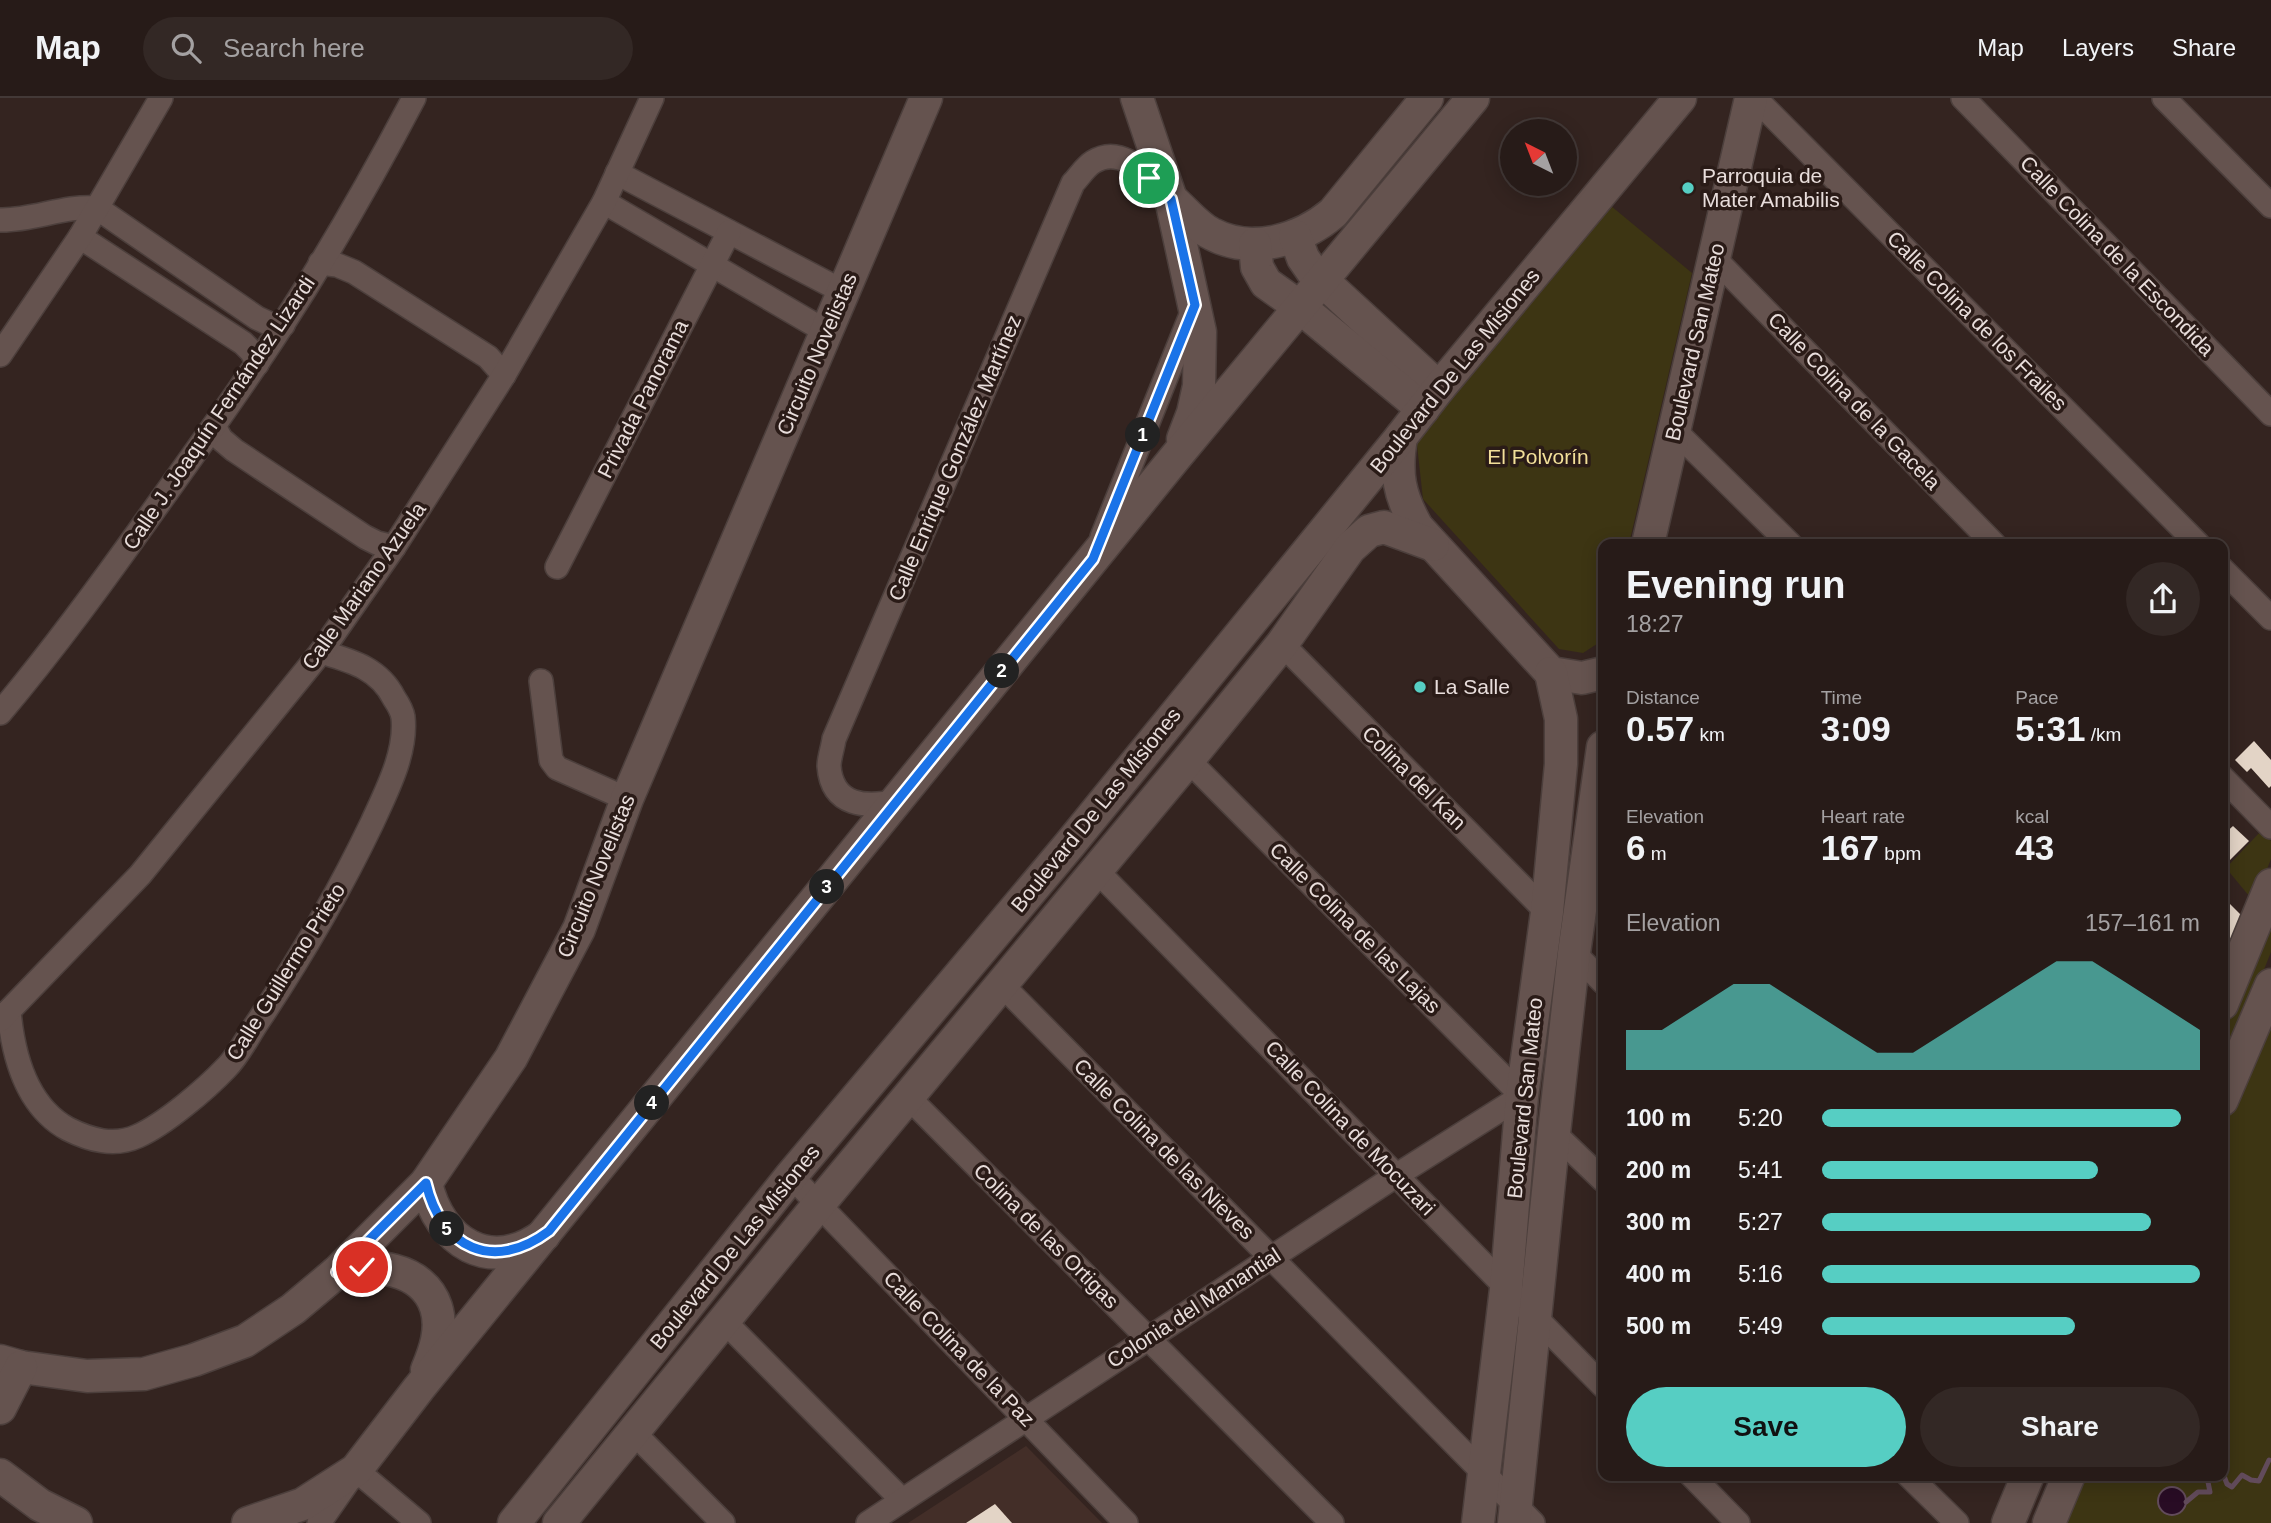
<!DOCTYPE html>
<meta charset="utf-8">
<style>
body{margin:0;font-family:Helvetica,sans-serif;background:#332825;color:#f1f3f6;height:100vh;display:flex;flex-direction:column;font-size:26px;white-space:nowrap}
*{box-sizing:border-box;margin:0}
p{font-size:23px;color:#a4a1a2}
.icon{flex:none;width:38px;height:38px;fill:none;stroke:currentColor;stroke-width:2;stroke-linecap:round;stroke-linejoin:round}
.map{position:relative;flex:1;overflow:hidden}
.sheet{position:absolute;left:1598px;top:441px;width:630px;height:942px;display:flex;flex-direction:column;background:#271b18;border-radius:14px;box-shadow:0 4px 18px #0003,0 0 0 2px #433937}
.sheet>*{flex:none}
.needle{width:46px;rotate:318deg}
.tools{position:absolute;left:1500px;top:21px;display:grid;gap:14px}
.tools a{display:grid;place-items:center;width:77px;height:77px;border-radius:50%;background:#271b18;box-shadow:0 4px 18px #0003,0 0 0 2px #433937;font-size:35px}
.pin{position:absolute;display:grid;place-items:center;width:60px;height:60px;color:#fff;margin:-30px;border:4px solid #fff;border-radius:50%;box-shadow:0 2px 7px #0007}
.km{position:absolute;width:35px;height:35px;margin:-18px;border-radius:50%;background:#222;color:#fff;font-size:19px;line-height:35px;text-align:center}
.round{display:grid;place-items:center;flex:none;width:74px;height:74px;border-radius:37px;background:#332825}
.headline{display:flex;align-items:center;justify-content:space-between;height:119px;padding:0 28px}
h1{font-size:38px;font-weight:800;line-height:52px}
.metrics{display:grid;grid-template-columns:repeat(3,1fr);gap:10px;height:119px;padding:7px 28px}
.metrics div{display:grid;align-content:center}
.metrics b{font-size:35px;font-weight:800}
.metrics small{font-size:19px;font-weight:400}
.metrics p{font-size:19px}
.chart{height:196px;padding:14px 28px}
.chart p{display:flex;justify-content:space-between}
.chart svg{width:100%;height:126px;margin-top:7px;fill:#56cec3;opacity:.7}
.action{display:flex;gap:14px;margin-top:auto;padding:14px 28px}
.action a{flex:1;height:80px;border-radius:42px;background:#56cec3;color:#111;font-size:28px;font-weight:800;line-height:80px;text-align:center}
.action a+a{background:#332825;color:#f1f3f6}
ul{padding:0 28px;list-style:none;font-size:23px}
li{display:grid;grid-template-columns:112px 84px 1fr;align-items:center;height:52px}
li i{height:18px;border-radius:9px;background:#56cec3}
header{display:flex;align-items:center;gap:42px;box-sizing:border-box;height:98px;padding:0 35px;background:#271b18;border-bottom:2px solid #433937}
header strong{font-size:33px}
nav{display:flex;gap:38px;margin-inline-start:auto;font-size:24px}
.search{width:490px;height:63px;background:#332825;display:flex;align-items:center;gap:18px;box-sizing:border-box;padding:0 24px;border-radius:38px;color:#a4a1a2;font-size:26px}
.map>svg:first-child{display:block}
.built{fill:#432e28}
.green{fill:#3d3513}
.water{fill:#280c24;stroke:#624b5b;stroke-width:2}
.lines{fill:none;stroke-linecap:round;stroke-linejoin:round}
.stream{stroke:#624b5b;stroke-width:5}
.building{fill:#e3d4c6}
.street-casing{stroke:#4c3f3c;stroke-width:26}
.secondary-casing{stroke:#4c3f3c;stroke-width:35}
.street{stroke:#65534f;stroke-width:23}
.secondary{stroke:#65534f;stroke-width:32}
.route-casing{stroke:#fff;stroke-width:14}
.route{stroke:#1a73e8;stroke-width:9}
.poi-dot{fill:#56cec3;stroke:#2a1b17;stroke-width:2.5}
.labels{text-anchor:middle;stroke-width:7;stroke-linejoin:round;paint-order:stroke}
.poi-label{font-size:21px;fill:#e8dddb;stroke:#2a1b17;text-anchor:start}
.street-label{font-size:21px;fill:#e8dddb;stroke:#2a1b17}
.park-label{font-size:21px;fill:#f2df99;stroke:#2a1b17}
</style>
<header>
<strong>Map</strong>
<div class="search"><svg class="icon" aria-label="search" viewBox="0 0 24 24"><circle cx="10" cy="10" r="6"/><path d="M15 15l6 6"/></svg>Search here</div>
<nav><a>Map</a><a>Layers</a><a>Share</a></nav>
</header>
<div class="map">
<svg width="2271" height="1425" viewBox="0 0 2271 1425">
<rect width="100%" height="100%" fill="#342420"/>
<!-- built -->
<path class="built" d="M1026,1348L1102,1425H908Z"/>
<!-- green -->
<g class="green">
<path d="M1605,103L1692,175L1629,446H1603V542L1583,555L1559,551L1423,401L1416,338Z"/>
<path d="M2261,733L2271,743V761L2254,804L2226,770Z"/>
<path d="M2271,818V854L2223,974V935Z"/>
<path d="M2271,909V1425H2062L2080,1377H2222L2223,1026Z"/>
</g>
<!-- water -->
<circle class="water" cx="2172" cy="1403" r="14"/>
<g class="lines">
<!-- stream -->
<g class="stream">
<path d="M2222,1373L2227,1386L2232,1389L2242,1377L2251,1382L2259,1383L2269,1362"/>
<path d="M2186,1404L2198,1394H2210L2208,1384L2210,1377"/>
</g>
</g>
<!-- building -->
<g class="building">
<path d="M2254,643L2271,662V688L2269,690L2251,670L2247,674L2235,662Z"/>
<path d="M2233,728L2249,743L2230,762L2222,753V738Z"/>
<path d="M2228,804L2245,821L2232,857L2222,848V809Z"/>
<path d="M995,1406L1012,1425H966Z"/>
</g>
<g class="lines">
<!-- street casing -->
<g class="street-casing">
<g id="street">
<path d="M1755,0L2198,446"/>
<path d="M1963,0L2271,316"/>
<path d="M2164,0L2271,108"/>
<path d="M617,75L844,194"/>
<path d="M604,104L827,234"/>
<path d="M97,110L257,220L270,226L283,227"/>
<path d="M0,122C33,123 64,107 97,110"/>
<path d="M80,139L243,245L252,254L257,266"/>
<path d="M1715,161L1994,446"/>
<path d="M320,165L337,167L354,174L488,259L504,277"/>
<path d="M0,257L80,139L161,0"/>
<path d="M214,328L221,341L234,352L365,439L377,445L394,449"/>
<path d="M1674,332L1790,446"/>
<path d="M1102,439L1195,207"/>
<path d="M557,469L729,134"/>
<path d="M2222,471L2271,520"/>
<path d="M1282,546L1547,814"/>
<path d="M541,583L551,662L557,670L627,701"/>
<path d="M0,615C55,550 105,481 154,412C197,352 241,291 281,229C329,155 373,78 414,0"/>
<path d="M2222,679L2271,729"/>
<path d="M897,703C867,710 832,709 829,668C829,660 833,649 834,641L1073,85C1079,79 1085,69 1093,64C1123,45 1149,80 1169,99"/>
<path d="M1097,773L1603,1288"/>
<path d="M1574,855L1603,884"/>
<path d="M1002,887L1533,1425"/>
<path d="M9,913C13,957 26,1008 68,1031C90,1042 114,1049 138,1038C165,1026 206,991 226,970C239,957 248,938 259,922C301,859 339,794 372,725C386,694 407,655 403,619C402,613 398,606 394,600C379,570 351,563 321,554"/>
<path d="M0,922L140,777L321,554L394,449L504,277L604,104L652,0"/>
<path d="M908,999L1332,1425"/>
<path d="M1554,1035L1603,1082"/>
<path d="M791,1078L1126,1425"/>
<path d="M724,1223L902,1402"/>
<path d="M633,1334L723,1425"/>
<path d="M1691,1377L1738,1425"/>
<path d="M1908,1377L1957,1425"/>
<path d="M319,1425L356,1372L419,1425"/>
<path d="M868,1425L1397,1077L1522,998L1188,662"/>
</g>
</g>
<!-- secondary casing -->
<g class="secondary-casing">
<g id="secondary">
<path d="M1137,0L1171,101L1200,234L1199,288L1193,315L1183,341"/>
<path d="M1171,101C1184,112 1197,129 1212,136C1252,157 1301,142 1333,115L1427,0"/>
<path d="M1295,138L1303,160L1312,173L1439,290"/>
<path d="M1255,146L1257,169L1266,185L1301,210L1423,311"/>
<path d="M1401,339C1395,376 1399,397 1417,429L1551,575L1582,580L1603,575"/>
<path d="M1648,446L1751,0"/>
<path d="M2222,906L2271,787"/>
<path d="M2222,1002L2271,887"/>
<path d="M426,1085C439,1144 490,1177 544,1137"/>
<path d="M337,1174C371,1164 423,1169 436,1209C443,1231 435,1253 427,1272"/>
<path d="M0,1263L21,1269L87,1278L144,1276L194,1262L245,1243L293,1211L337,1174L426,1085L511,960L579,831L627,701L926,0"/>
<path d="M0,1310L21,1269"/>
<path d="M0,1377L40,1407L76,1425"/>
<path d="M248,1425L303,1406L356,1372L419,1290L1174,361L1473,0"/>
<path d="M514,1425L791,1078L1070,746L1401,339L1439,290L1680,0"/>
<path d="M559,1425L819,1106L1188,662L1282,546L1350,450L1369,433L1384,429L1433,447"/>
<path d="M1478,1425L1506,1191L1522,998L1547,814L1561,666V621L1551,575"/>
<path d="M1514,1425L1554,1035L1574,855L1603,649"/>
<path d="M2008,1425L2028,1377"/>
<path d="M2049,1425L2069,1377"/>
</g>
</g>
<!-- street -->
<use href="#street" class="street"/>
<!-- secondary -->
<use href="#secondary" class="secondary"/>
</g>
<g class="lines">
<!-- route casing -->
<g class="route-casing">
<path id="route" d="M362,1169L337,1174L426,1085C441,1150 493,1175 549,1133L1093,461L1195,207L1171,101L1149,80"/>
</g>
<!-- route -->
<use href="#route" class="route"/>
</g>
<!-- markers -->
<g class="poi-dot">
<circle cx="1688" cy="90" r="7"/>
<circle cx="1420" cy="589" r="7"/>
</g>
<g class="labels">
<!-- poi labels -->
<g class="poi-label">
<text x="1702" y="85">Parroquia de<tspan x="1702" dy="24">Mater Amabilis</tspan></text>
<text x="1434" y="596">La Salle</text>
</g>
<!-- street labels -->
<g class="street-label">
<text transform="translate(2117 158) rotate(46)" y="7">Calle Colina de la Escondida</text>
<text transform="translate(1977 223) rotate(45)" y="7">Calle Colina de los Frailes</text>
<text transform="translate(1695 244) rotate(-77)" y="7">Boulevard San Mateo</text>
<text transform="translate(817 256) rotate(-67)" y="7">Circuito Novelistas</text>
<text transform="translate(1455 273) rotate(-51)" y="7">Boulevard De Las Misiones</text>
<text transform="translate(643 301) rotate(-63)" y="7">Privada Panorama</text>
<text transform="translate(1854 303) rotate(46)" y="7">Calle Colina de la Gacela</text>
<text transform="translate(219 315) rotate(-56)" y="7">Calle J. Joaquín Fernández Lizardi</text>
<text transform="translate(955 360) rotate(-67)" y="7">Calle Enrique González Martínez</text>
<text transform="translate(364 488) rotate(-55)" y="7">Calle Mariano Azuela</text>
<text transform="translate(1414 680) rotate(45)" y="7">Colina del Kan</text>
<text transform="translate(1096 712) rotate(-51)" y="7">Boulevard De Las Misiones</text>
<text transform="translate(596 778) rotate(-68)" y="7">Circuito Novelistas</text>
<text transform="translate(1355 830) rotate(45)" y="7">Calle Colina de las Lajas</text>
<text transform="translate(286 874) rotate(-58)" y="7">Calle Guillermo Prieto</text>
<text transform="translate(1525 1000) rotate(-84)" y="7">Boulevard San Mateo</text>
<text transform="translate(1350 1030) rotate(46)" y="7">Calle Colina de Mocuzari</text>
<text transform="translate(1164 1051) rotate(45)" y="7">Calle Colina de las Nieves</text>
<text transform="translate(1046 1138) rotate(45)" y="7">Colina de las Ortigas</text>
<text transform="translate(735 1149) rotate(-51)" y="7">Boulevard De Las Misiones</text>
<text transform="translate(1194 1210) rotate(-33)" y="7">Colonia del Manantial</text>
<text transform="translate(959 1251) rotate(46)" y="7">Calle Colina de la Paz</text>
</g>
<!-- park labels -->
<g class="park-label">
<text x="1538" y="366">El Polvorín</text>
</g>
</g>
</svg>
<div class="tools">
<a><svg class="needle" viewBox="-14 -14 28 28"><path d="M0-13l5 13h-10z" fill="#e53935"/><path d="M0 13l5-13h-10z" fill="#a4a1a2"/></svg></a>
</div>
<div class="pin" style="left:1149px;top:80px;background:#1e9e55"><svg class="icon" aria-label="arrive" viewBox="0 0 24 24"><path d="M6 21V4h12l-3 4 3 4H6"/></svg></div>
<div class="pin" style="left:362px;top:1169px;background:#d93025"><svg class="icon" aria-label="check" viewBox="0 0 24 24"><path d="M5 12l5 5 9-10"/></svg></div>
<b class="km" style="left:1143px;top:337px">1</b>
<b class="km" style="left:1002px;top:573px">2</b>
<b class="km" style="left:827px;top:789px">3</b>
<b class="km" style="left:652px;top:1005px">4</b>
<b class="km" style="left:447px;top:1131px">5</b>
<section class="sheet">
<div class="headline"><div><h1>Evening run</h1><p>18:27</p></div><a class="round"><svg class="icon" aria-label="share" viewBox="0 0 24 24"><path d="M12 15V3M7 8l5-5 5 5M5 13v7h14v-7"/></svg></a></div>
<div class="metrics">
<div><p>Distance</p><b>0.57<small> km</small></b></div>
<div><p>Time</p><b>3:09</b></div>
<div><p>Pace</p><b>5:31<small> /km</small></b></div>
</div>
<div class="metrics">
<div><p>Elevation</p><b>6<small> m</small></b></div>
<div><p>Heart rate</p><b>167<small> bpm</small></b></div>
<div><p>kcal</p><b>43</b></div>
</div>
<div class="chart"><p><span>Elevation</span>157–161 m</p>
<svg viewBox="0 0 160 44" preserveAspectRatio="none"><path d="M0 44V30L10 30L20 22L30 14L40 14L50 22L60 30L70 38L80 38L90 30L100 22L110 14L120 6L130 6L140 14L150 22L160 30V44z"/></svg>
</div>
<ul>
<li><b>100 m</b>5:20<i style="width:95%"></i></li>
<li><b>200 m</b>5:41<i style="width:73%"></i></li>
<li><b>300 m</b>5:27<i style="width:87%"></i></li>
<li><b>400 m</b>5:16<i style="width:100%"></i></li>
<li><b>500 m</b>5:49<i style="width:67%"></i></li>
</ul>
<div class="action"><a>Save</a><a>Share</a></div>
</section>
</div>
